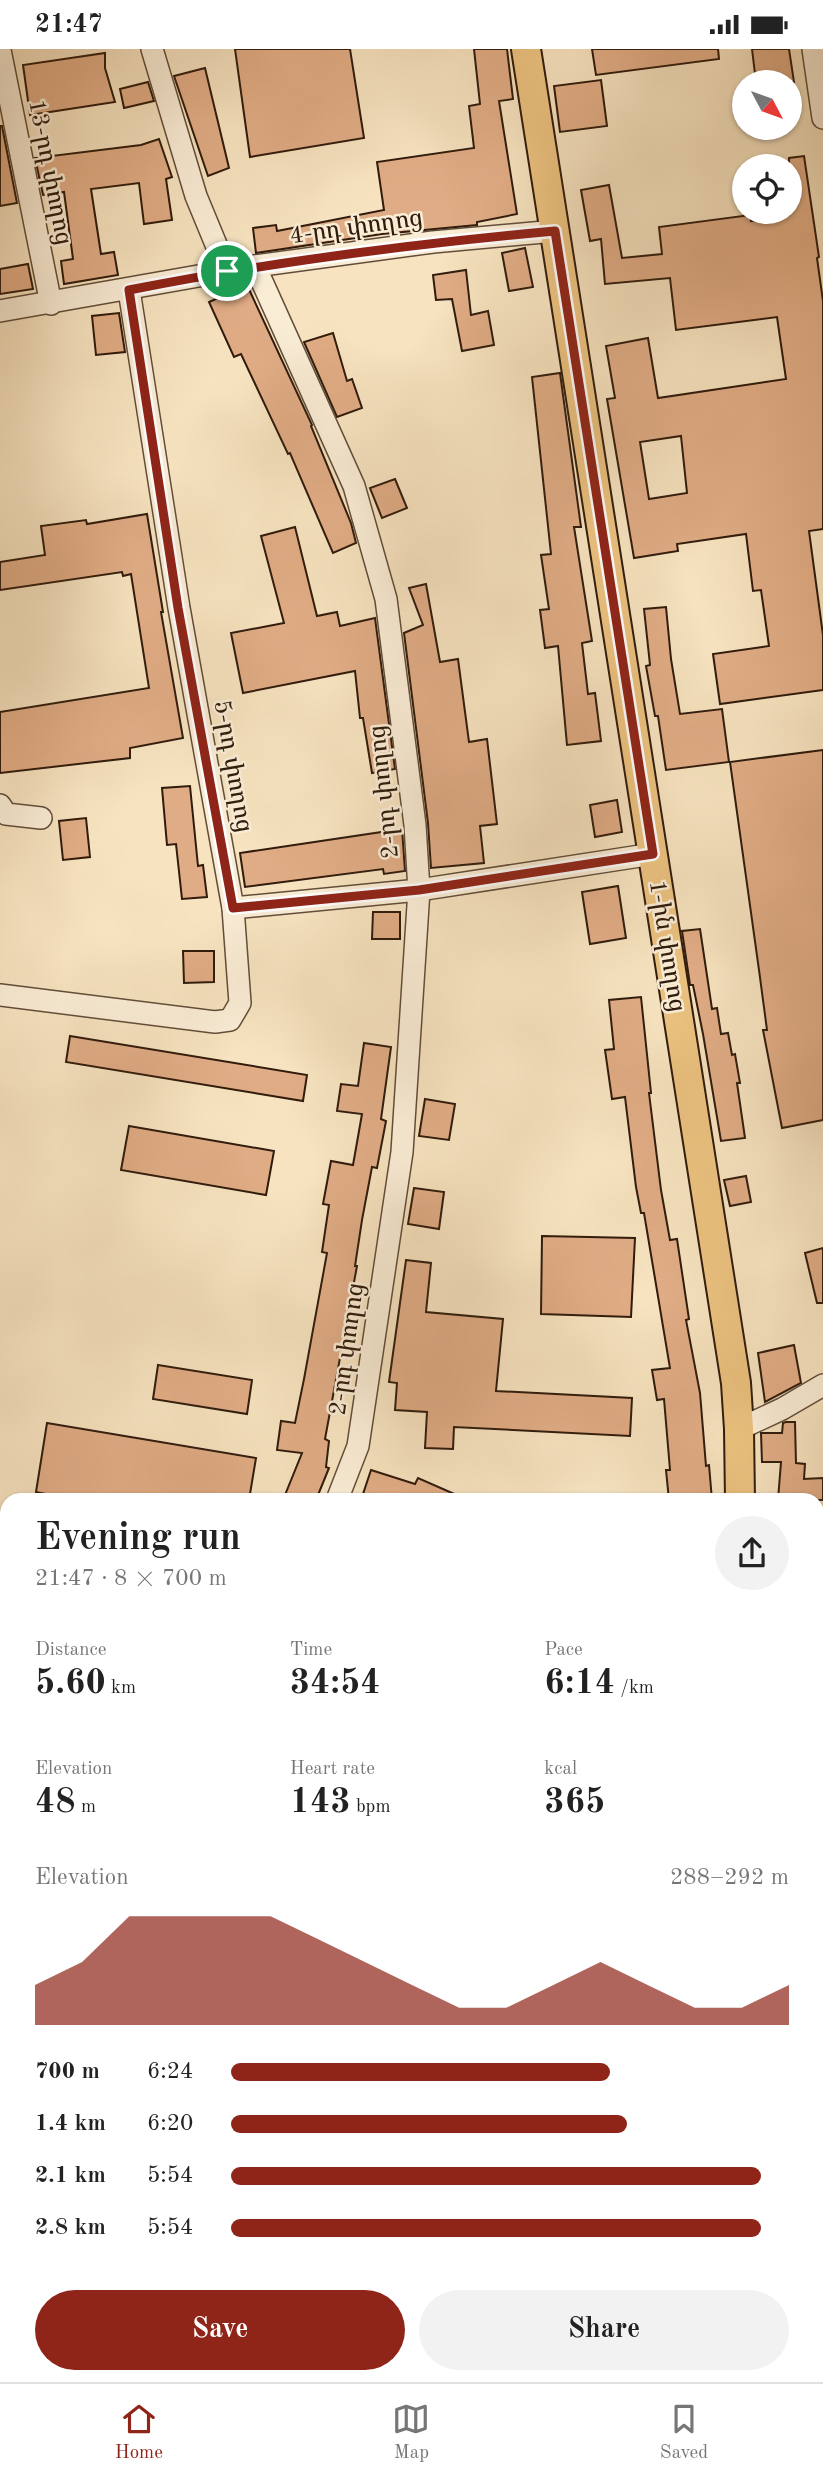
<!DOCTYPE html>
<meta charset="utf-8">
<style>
body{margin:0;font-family:"Old Standard TT","Noto Serif Armenian",serif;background:#f2f2f2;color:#222;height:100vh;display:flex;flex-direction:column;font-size:26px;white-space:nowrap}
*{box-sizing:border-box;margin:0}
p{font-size:23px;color:#767676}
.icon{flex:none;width:38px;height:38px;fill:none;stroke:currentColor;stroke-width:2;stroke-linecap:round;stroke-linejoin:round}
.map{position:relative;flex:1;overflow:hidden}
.details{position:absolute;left:0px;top:1444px;width:824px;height:891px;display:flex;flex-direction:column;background:#fff;border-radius:21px 21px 0 0;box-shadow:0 2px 5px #0004}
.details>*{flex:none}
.needle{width:46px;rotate:131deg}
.buttons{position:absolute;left:732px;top:21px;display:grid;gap:14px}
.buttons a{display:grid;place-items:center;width:70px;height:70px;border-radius:50%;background:#fff;box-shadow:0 2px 5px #0004;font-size:35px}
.pin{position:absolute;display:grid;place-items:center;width:60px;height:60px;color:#fff;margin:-30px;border:4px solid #fff;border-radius:50%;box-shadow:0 2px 7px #0007}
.round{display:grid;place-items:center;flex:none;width:74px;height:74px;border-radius:37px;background:#f2f2f2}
.summary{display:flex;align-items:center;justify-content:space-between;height:119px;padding:0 35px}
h1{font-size:38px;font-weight:700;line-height:52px}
.figures{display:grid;grid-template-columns:repeat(3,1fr);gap:10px;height:119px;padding:7px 35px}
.figures div{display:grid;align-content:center}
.figures b{font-size:35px;font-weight:700}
.figures small{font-size:19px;font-weight:400}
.figures p{font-size:19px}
.chart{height:196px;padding:14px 35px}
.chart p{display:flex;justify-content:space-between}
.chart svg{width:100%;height:126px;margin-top:7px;fill:#8f2418;opacity:.7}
.cta{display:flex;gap:14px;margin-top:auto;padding:14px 35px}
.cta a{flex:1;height:80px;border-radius:42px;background:#8f2418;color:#fff;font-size:28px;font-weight:700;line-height:80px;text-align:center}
.cta a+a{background:#f2f2f2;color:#222}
ul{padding:0 35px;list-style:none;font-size:23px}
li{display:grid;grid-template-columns:112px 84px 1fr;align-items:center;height:52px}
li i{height:18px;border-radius:9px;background:#8f2418}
.status{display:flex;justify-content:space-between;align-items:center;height:49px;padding:0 35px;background:#fff;direction:ltr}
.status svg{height:19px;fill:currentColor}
.menu{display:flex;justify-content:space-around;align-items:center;height:98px;border-top:2px solid #e0e0e0;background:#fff;font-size:19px;color:#767676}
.menu a{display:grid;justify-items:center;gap:4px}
.menu .current{color:#8f2418}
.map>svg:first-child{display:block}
.building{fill:#e0ac85;stroke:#301b0c;stroke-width:2;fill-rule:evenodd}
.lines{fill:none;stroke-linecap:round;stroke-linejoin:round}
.minor-casing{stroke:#624d39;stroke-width:24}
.major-casing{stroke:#301b0c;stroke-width:32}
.minor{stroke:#faedd6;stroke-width:21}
.major{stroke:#ecc280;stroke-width:28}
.rail-casing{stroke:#301b0c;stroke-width:8}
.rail{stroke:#faedd6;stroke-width:5;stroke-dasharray:16;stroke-linecap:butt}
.route-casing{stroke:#fff;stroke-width:14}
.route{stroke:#8f2418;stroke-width:9}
.labels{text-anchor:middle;stroke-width:5;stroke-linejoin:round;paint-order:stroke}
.street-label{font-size:24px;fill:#301b0c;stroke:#faedd6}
</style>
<div class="status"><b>21:47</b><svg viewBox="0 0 49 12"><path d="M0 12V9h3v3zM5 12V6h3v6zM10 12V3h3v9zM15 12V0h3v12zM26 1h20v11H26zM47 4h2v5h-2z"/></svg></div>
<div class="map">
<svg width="823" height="2333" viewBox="0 0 823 2333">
<rect width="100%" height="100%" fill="#f7e3c0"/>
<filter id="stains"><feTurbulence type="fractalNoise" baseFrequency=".00286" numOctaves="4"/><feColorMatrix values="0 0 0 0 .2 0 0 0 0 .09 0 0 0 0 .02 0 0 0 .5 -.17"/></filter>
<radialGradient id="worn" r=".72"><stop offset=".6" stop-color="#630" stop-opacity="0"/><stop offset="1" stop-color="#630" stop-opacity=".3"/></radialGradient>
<!-- building -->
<g class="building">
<path d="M235,0H350L364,89L250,108Z"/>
<path d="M474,0H507L513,50L499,52L517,165L477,173V176L382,185L256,204L253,179L276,176L277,182L384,161L377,113L474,99L469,57L480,55Z"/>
<path d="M592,0H718L719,10L596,26Z"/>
<path d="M752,0H789L794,33H756Z"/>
<path d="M105,4V19L115,53L30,66L23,16Z"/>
<path d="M205,19L229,119L208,127L174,27Z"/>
<path d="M601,31L607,77L560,83L554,37Z"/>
<path d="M148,33L154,52L124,59L120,40Z"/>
<path d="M0,77H2L17,154L0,157Z"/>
<path d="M159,90L172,128L166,130L172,171L144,175L139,134L91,140L101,205L114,203L118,226L64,235L61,212L73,210L64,143L43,146L35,109L141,96Z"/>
<path d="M804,107L819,208L817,209L823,252V480L809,482L823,586V641L720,655L713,605L769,597L761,541L753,542L746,485L677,495L678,502L634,509L607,350L615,349L606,297L648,289L658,349L786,330L777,268L676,281L670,229L605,235L601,190L590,192L581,141L609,136L622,209L662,205L659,178L750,166L751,172L789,166V109ZM681,387L687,444L649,450L640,393Z"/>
<path d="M525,199L533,238L509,242L502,204Z"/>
<path d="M28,215L33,240L0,245V220Z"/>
<path d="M466,221L471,266L488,262L494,296L462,302L452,250L436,251L433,226Z"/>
<path d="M247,236L312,376L311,377L351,474L356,494L333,504L290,404L288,405L241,305L234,308L209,253Z"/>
<path d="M119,264L125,303L96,306L92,267Z"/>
<path d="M333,284L347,332L352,330L362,359L337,368L304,293Z"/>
<path d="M560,324L581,478H574L592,592L582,594L588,645L595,644L601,692L567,696L558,597L545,599L540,561L549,560L541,506L551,505L532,328Z"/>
<path d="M395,430L407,459L382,469L370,439Z"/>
<path d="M147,465L163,563H161L183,689L130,699V709L0,724V663L149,639L131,525L123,527L122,523L0,541V513L45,506L41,477L86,471L87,475Z"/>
<path d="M295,478L317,567L337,563L340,577L375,569L395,720L372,724L363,669H360L355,622L243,644L231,584L284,574L261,487Z"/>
<path d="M426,535L440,613L458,610L469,693L487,690L497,775L480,777L484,814L431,819L428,774L404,584L423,576L409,539Z"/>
<path d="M666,558L671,610L680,665L722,660L729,713L666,721L658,667H655L646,617L650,616L644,560Z"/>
<path d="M823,701V1071L782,1079L763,981H767L759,921L730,713Z"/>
<path d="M190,737L198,817L203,816L207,848L182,850L176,795L167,796L162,739Z"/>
<path d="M617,751L622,783L595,788L590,756Z"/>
<path d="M86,769L90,808L63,811L59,772Z"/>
<path d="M402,780L405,822L384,825L383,820L245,838L240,804Z"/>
<path d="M618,837L626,889L590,895L582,843Z"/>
<path d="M373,863H400V890H372Z"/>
<path d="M700,880L712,960L717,959L721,985L728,984L732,1006L735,1005L740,1034H737L745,1089L721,1092L703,985L693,936H690L682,882Z"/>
<path d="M183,902H214V933L184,934Z"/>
<path d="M641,948L651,1044H649L661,1141L670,1191L677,1190L689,1270L686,1271L700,1344L706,1417L709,1416L712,1451H669L666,1421H670L664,1350L657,1351L652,1321L670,1319L644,1164H641L636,1138L625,1048L612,1050L605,1001L614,1000L609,951Z"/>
<path d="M70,987L307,1026L303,1052L66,1013Z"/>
<path d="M364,994L391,998L381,1070L386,1072L377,1119L372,1118L362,1171L355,1217H357L325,1390L329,1392L326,1418L329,1419L316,1451H283L302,1404L277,1401L281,1372L295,1374L304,1330L327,1204L322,1203L329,1156L323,1155L331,1112L353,1116L362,1065L337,1062L341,1035L358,1037Z"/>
<path d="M425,1050L455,1055L449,1091L419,1087Z"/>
<path d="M129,1077L274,1102L266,1146L121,1121Z"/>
<path d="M746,1127L751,1153L730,1157L724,1131Z"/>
<path d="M414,1139L444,1143L439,1180L408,1175Z"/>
<path d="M542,1187L635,1189L631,1268L541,1265Z"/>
<path d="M823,1199V1254H817L805,1204Z"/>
<path d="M406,1211L431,1214L426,1263L503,1270L496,1342L632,1349L630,1387L454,1378L453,1400L425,1399L427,1363L395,1361L397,1334L389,1333Z"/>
<path d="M794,1296L801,1334L765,1353L758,1304Z"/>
<path d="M158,1316L252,1331L247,1365L153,1350Z"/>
<path d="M786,1373H795L796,1414L805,1415L804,1430L823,1429V1451H778L781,1413H762L761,1384H782L783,1374Z"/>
<path d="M47,1374L256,1409L249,1451H74L36,1443Z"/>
<path d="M371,1421L415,1435L418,1429L468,1451H361Z"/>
</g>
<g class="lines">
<!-- minor casing -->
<g class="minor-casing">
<g id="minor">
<path d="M152,0L196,147L227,222"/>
<path d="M813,0L823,69"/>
<path d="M0,1L51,255"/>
<path d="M255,217L354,437L386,550L415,776L419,841L402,1103L358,1397L337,1451"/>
<path d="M0,262L255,217L433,193L555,182"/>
<path d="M0,756L6,765L41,769"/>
<path d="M233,859L419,841L653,805"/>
<path d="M0,946L215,973L230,971L240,954L233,859L179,559L129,241"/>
<path d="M739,1380L782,1360L823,1336"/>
<path d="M0,2129L7,2103"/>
<path d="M817,2130L823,2131"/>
<path d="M129,2333L130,2328"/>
<path d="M587,2333L588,2328"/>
</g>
</g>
<!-- major casing -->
<g class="major-casing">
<g id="major">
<path d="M526,0L736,1334L739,1380L740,1451"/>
<path d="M691,2328V2333"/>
</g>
</g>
<!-- minor -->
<use href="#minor" class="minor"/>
<!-- major -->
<use href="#major" class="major"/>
<!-- rail casing -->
<g class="rail-casing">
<g id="rail">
<path d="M0,1923L7,1925"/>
<path d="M817,2231L823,2234"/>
</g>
</g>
<!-- rail -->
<use href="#rail" class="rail"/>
</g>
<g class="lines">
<!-- route casing -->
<g class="route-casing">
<path id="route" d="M555,182L653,805L419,841L233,859L178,559L129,241C270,213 412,195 555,182Z"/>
</g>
<!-- route -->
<use href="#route" class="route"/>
</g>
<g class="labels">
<!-- street labels -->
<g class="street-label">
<text transform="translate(51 123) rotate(79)" y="8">13-րդ փողոց</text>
<text transform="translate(356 177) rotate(-8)" y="8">4-րդ փողոց</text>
<text transform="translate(234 717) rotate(80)" y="8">5-րդ փողոց</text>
<text transform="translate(383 743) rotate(-96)" y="8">2-րդ փողոց</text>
<text transform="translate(668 897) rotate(81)" y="8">1-ին փողոց</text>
<text transform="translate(346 1300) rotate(-82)" y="8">2-րդ փողոց</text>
</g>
</g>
<rect width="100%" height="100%" filter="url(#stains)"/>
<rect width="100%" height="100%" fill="url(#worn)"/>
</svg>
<div class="buttons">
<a><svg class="needle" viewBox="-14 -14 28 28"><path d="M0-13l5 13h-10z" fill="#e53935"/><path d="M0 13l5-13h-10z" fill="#767676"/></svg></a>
<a><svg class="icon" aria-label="locate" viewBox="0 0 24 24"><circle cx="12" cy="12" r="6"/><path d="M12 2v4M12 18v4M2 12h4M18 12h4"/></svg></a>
</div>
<div class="pin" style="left:227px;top:222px;background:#1e9e55"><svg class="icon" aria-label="arrive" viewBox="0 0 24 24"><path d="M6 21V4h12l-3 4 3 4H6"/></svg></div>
<section class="details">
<div class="summary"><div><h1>Evening run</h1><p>21:47 · 8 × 700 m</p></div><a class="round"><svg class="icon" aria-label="share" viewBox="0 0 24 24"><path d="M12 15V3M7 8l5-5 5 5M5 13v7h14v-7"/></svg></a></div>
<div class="figures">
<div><p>Distance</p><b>5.60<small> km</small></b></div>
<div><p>Time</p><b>34:54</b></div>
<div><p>Pace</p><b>6:14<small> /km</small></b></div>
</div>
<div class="figures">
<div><p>Elevation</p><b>48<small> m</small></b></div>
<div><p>Heart rate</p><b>143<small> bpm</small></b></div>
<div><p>kcal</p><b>365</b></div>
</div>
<div class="chart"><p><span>Elevation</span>288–292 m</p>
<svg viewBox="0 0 160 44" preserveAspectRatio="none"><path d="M0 44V30L10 22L20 6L30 6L40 6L50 6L60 14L70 22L80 30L90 38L100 38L110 30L120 22L130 30L140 38L150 38L160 30V44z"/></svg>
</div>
<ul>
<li><b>700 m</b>6:24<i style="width:68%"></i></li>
<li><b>1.4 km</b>6:20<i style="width:71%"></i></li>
<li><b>2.1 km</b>5:54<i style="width:95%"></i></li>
<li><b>2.8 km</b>5:54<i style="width:95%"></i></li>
</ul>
<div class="cta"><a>Save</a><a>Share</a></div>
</section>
</div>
<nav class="menu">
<a class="current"><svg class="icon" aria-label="home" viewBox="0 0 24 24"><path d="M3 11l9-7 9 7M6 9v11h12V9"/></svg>Home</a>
<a><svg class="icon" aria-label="map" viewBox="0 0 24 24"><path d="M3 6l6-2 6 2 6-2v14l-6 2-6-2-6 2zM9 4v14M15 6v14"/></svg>Map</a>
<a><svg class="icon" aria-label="saved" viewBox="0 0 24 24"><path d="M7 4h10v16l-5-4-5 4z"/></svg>Saved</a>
</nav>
